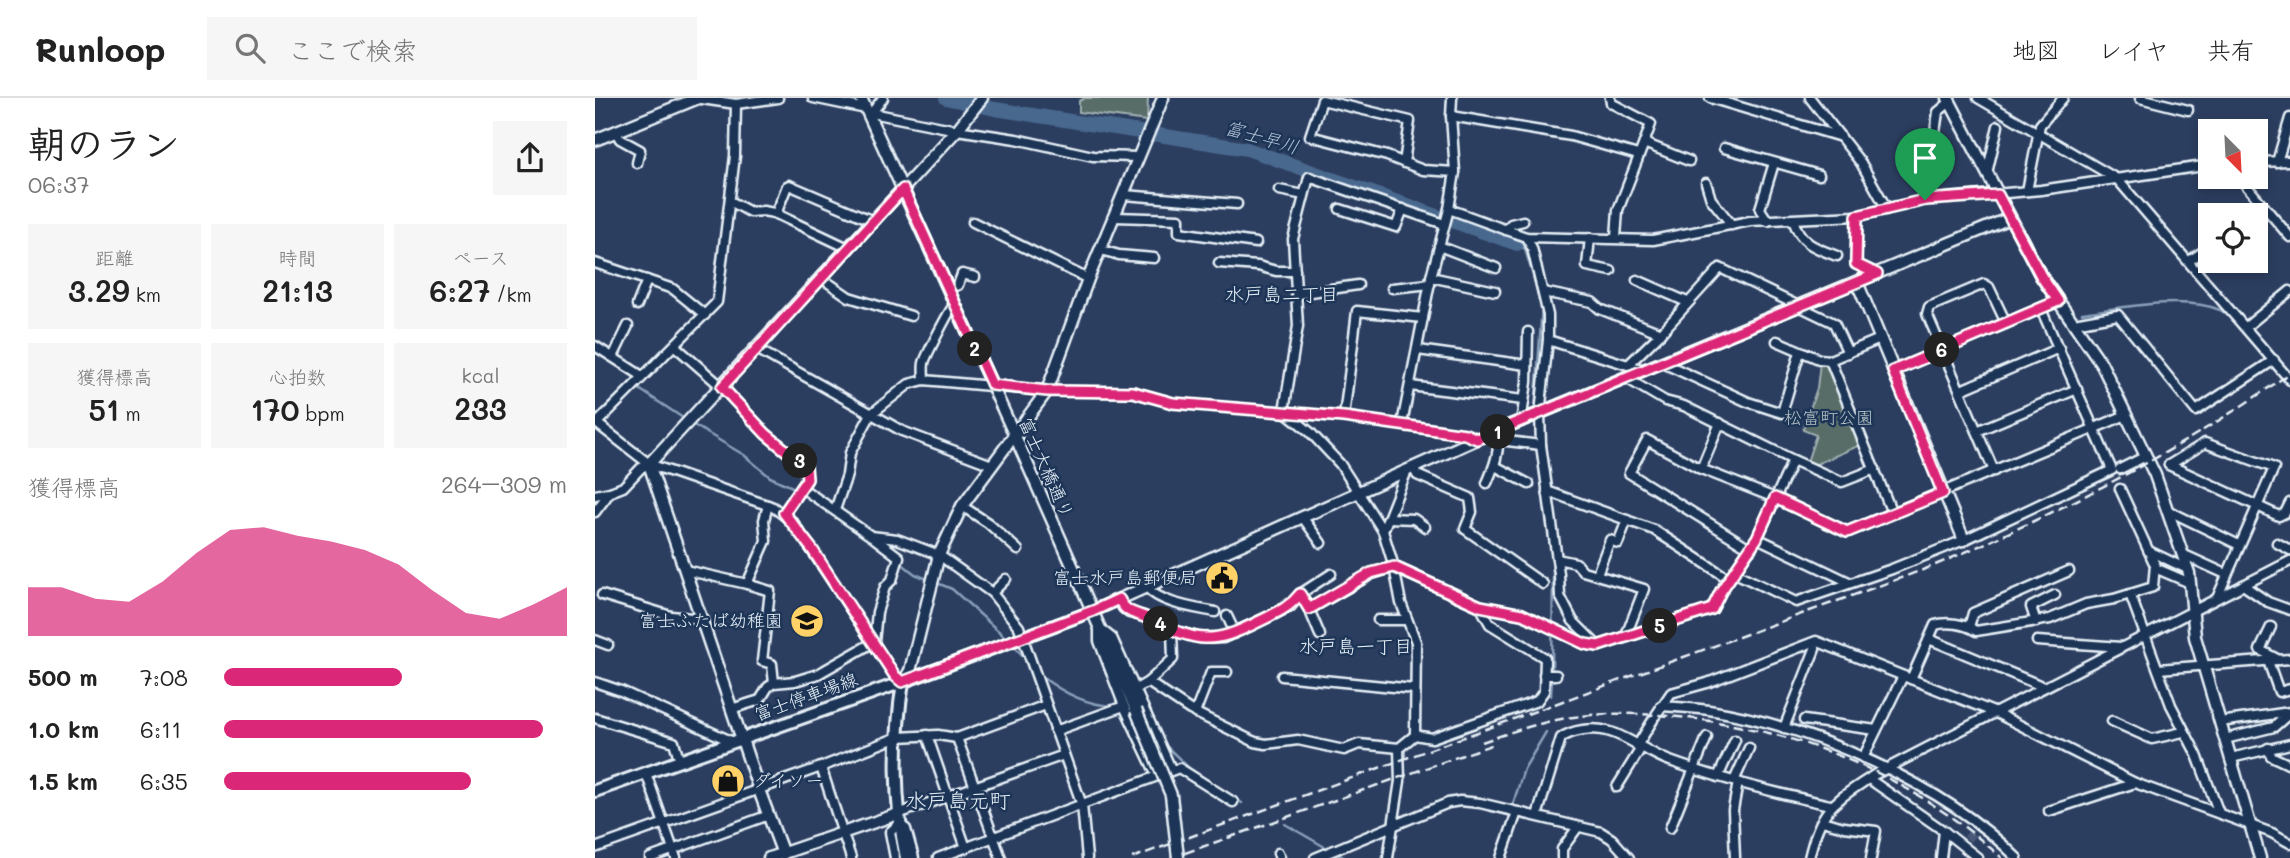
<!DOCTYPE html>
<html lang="ja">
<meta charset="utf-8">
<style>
body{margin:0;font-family:Mali,"Klee One",sans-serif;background:#f6f6f6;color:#222;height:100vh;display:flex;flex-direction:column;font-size:26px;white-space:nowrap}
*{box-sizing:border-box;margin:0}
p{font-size:23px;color:#767676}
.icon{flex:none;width:38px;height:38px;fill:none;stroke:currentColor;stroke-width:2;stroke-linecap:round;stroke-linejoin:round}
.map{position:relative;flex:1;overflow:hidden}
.side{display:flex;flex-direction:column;background:#fff;width:595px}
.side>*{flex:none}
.needle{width:46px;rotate:156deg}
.fabs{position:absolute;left:1603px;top:21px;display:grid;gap:14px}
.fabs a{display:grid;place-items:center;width:70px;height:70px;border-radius:0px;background:#fff;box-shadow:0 4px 10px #0003;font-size:35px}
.pin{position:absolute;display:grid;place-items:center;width:60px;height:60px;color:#fff;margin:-72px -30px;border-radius:50% 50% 50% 0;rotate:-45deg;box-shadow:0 0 7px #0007}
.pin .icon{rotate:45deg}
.km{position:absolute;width:35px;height:35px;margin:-18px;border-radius:50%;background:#222;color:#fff;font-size:19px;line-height:35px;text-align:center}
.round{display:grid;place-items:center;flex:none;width:74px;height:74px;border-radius:0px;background:#f6f6f6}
.head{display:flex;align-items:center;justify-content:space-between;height:119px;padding:0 28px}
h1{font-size:38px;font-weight:600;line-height:52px}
.figures{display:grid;grid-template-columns:repeat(3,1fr);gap:10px;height:119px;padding:7px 28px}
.figures div{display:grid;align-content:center;border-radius:0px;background:#f6f6f6;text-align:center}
.figures b{font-size:30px;font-weight:600}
.figures small{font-size:19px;font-weight:400}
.figures p{font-size:19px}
.chart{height:196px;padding:14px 28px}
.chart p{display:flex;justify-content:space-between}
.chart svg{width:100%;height:126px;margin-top:7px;fill:#db2777;opacity:.7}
ul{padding:0 28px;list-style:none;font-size:23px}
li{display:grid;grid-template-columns:112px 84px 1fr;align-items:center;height:52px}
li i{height:18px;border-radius:9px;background:#db2777}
header{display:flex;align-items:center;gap:42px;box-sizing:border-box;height:98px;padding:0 35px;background:#fff;border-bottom:2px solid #e0e0e0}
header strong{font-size:33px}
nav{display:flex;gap:38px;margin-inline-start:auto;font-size:24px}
.search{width:490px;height:63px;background:#f6f6f6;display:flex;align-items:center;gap:18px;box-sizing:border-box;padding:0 24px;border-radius:0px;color:#767676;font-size:26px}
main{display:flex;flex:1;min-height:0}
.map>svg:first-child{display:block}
.green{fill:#596d68;stroke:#a0afb0;stroke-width:2}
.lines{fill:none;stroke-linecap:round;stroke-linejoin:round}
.stream{stroke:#889fb8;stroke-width:2.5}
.river{stroke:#48688e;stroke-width:14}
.minor-tunnel{stroke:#485977;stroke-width:8;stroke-dasharray:8 4;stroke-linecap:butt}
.minor-casing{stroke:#e8f1f8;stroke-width:13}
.tertiary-casing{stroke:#e8f1f8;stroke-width:15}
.secondary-casing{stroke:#e8f1f8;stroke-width:16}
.minor{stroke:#1d3557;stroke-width:8}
.tertiary{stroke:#1d3557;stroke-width:10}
.secondary{stroke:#1d3557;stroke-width:10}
.rail{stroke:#e8f1f8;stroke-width:2.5;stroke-dasharray:10 5;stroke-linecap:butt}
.tertiary-bridge-casing{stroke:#e8f1f8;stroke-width:15;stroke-linecap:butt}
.tertiary-bridge{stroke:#1d3557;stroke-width:10}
.route-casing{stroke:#fff;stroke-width:14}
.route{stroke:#db2777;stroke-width:9}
.labels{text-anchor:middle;stroke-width:5;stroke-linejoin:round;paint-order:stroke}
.park-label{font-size:18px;fill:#b6c3c6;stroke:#1d3557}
.street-label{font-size:18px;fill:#e8f1f8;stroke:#1d3557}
.poi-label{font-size:18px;fill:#e8f1f8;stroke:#1d3557;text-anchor:end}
.water-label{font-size:19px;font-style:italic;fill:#b0c1d3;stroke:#1d3557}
.neighbourhood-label{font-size:19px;fill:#e8f1f8;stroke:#1d3557}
.quarter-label{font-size:21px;fill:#e8f1f8;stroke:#1d3557}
</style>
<header>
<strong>Runloop</strong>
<div class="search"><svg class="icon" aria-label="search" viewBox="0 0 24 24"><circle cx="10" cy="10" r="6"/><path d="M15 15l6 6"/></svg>ここで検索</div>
<nav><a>地図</a><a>レイヤ</a><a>共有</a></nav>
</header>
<main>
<section class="side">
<div class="head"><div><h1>朝のラン</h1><p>06:37</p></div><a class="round"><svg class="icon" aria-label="share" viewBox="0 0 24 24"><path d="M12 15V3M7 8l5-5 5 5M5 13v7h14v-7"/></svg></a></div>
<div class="figures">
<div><p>距離</p><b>3.29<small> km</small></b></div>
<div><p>時間</p><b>21:13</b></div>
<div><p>ペース</p><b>6:27<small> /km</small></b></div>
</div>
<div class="figures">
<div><p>獲得標高</p><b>51<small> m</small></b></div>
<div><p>心拍数</p><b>170<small> bpm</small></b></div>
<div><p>kcal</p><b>233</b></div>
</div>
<div class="chart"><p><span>獲得標高</span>264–309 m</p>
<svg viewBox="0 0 160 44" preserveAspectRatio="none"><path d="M0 44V27L10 27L20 31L30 32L40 25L50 15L60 7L70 6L80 9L90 11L100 14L110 19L120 28L130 36L140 38L150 33L160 27V44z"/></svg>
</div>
<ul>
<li><b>500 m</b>7:08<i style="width:52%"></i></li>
<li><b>1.0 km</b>6:11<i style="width:93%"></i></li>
<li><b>1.5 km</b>6:35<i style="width:72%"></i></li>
</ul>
</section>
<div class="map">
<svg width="1695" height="760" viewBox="0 0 1695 760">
<rect width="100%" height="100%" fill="#2c3e60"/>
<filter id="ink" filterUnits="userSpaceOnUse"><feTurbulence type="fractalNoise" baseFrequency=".0143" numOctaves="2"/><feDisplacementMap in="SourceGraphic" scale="14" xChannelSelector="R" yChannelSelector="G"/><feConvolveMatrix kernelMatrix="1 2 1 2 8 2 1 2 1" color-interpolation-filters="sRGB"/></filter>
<g filter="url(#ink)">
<!-- green -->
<g class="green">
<path d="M490,0H553L552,23L484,14V3Z"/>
<path d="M1225,265L1235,269L1268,346L1219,367L1212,364L1221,337L1208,332L1222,290Z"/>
</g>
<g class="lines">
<!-- stream -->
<g class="stream">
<path d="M922,146L930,151L944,198"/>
<path d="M1487,215C1525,210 1589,197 1625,212C1631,215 1637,221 1642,226"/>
<path d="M940,313L947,208"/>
<path d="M0,319L35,285L91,322"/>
<path d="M941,319L942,340"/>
<path d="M97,326L149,357L175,379L204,392"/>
<path d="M942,347L958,469L957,574"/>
<path d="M269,438L300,461"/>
<path d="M306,465L320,476L357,491L410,539"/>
<path d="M420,549L428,558"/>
<path d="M446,578C468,595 491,607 518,608"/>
<path d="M956,598L957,581"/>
<path d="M569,646L594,670L647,705"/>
<path d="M917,709L929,671L951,634"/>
<path d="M690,726L735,752"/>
<path d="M741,755L750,760"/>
</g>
<!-- river -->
<path class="river" d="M351,0L400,11L652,51L922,146"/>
<!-- minor-tunnel -->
<path class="minor-tunnel" d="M1372,741L1385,727"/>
<!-- minor casing -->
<g class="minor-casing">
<g id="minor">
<path d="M100,0L141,6L183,0"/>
<path d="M218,0L271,11"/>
<path d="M1015,0L1016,5L1056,26L1049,45"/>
<path d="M1115,0L1246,39"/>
<path d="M1215,0L1266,65L1292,111"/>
<path d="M1383,0L1522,81L1695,282"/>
<path d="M1545,0L1593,12"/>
<path d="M277,15L362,32L421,41L498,58L544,59"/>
<path d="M275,17L288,0"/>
<path d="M856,18L976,38L1043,57"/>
<path d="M20,33L25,41L45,52L42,65"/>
<path d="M1129,50L1224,77"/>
<path d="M1661,64L1695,63"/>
<path d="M1682,64L1695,20"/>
<path d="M809,65L815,23L727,2L715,38L792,58L828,72L860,74"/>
<path d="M1392,75L1403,28"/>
<path d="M1644,79L1695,139"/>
<path d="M1111,85L1116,101L1137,127"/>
<path d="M684,92L709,97"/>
<path d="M1432,93L1445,27L1468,0"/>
<path d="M529,97L642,106"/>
<path d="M1330,102L1343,14L1355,4"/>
<path d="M135,103L155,114L168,113L179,115L253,150"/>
<path d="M745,111L801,129L808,111"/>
<path d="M854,111L931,139L1058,142L1155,123L1262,118L1330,102L1446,92L1615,67"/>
<path d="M181,116L192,88L194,87L278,123"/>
<path d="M1262,118L1261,166L1282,176"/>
<path d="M520,119L584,121V134L661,145"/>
<path d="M1661,119L1672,112"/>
<path d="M1198,122C1206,146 1220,150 1242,158"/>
<path d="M1173,123L1165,111L1179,65"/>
<path d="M378,124L493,181"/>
<path d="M911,132L916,126L928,123"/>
<path d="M931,139L937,150L953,217V242L945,316L946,347L964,476L965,498L978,523L1003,548L1117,511L1126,493L1162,440L1198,362L1247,384L1280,371"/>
<path d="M1021,139L1023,112L1049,45L1094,63"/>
<path d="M995,140L992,168L1016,173"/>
<path d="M844,148L901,170"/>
<path d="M506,152L524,157L559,160"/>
<path d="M1594,163L1615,149"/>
<path d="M0,165L78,191L110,217"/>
<path d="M624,165L663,168L681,173H700"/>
<path d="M225,179L254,199L316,218"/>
<path d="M836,179L900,193"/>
<path d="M1042,182L1092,204"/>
<path d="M797,190L835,186"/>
<path d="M353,191L363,187L367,176L380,179"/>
<path d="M948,194L997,204L1005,211L1066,235"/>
<path d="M702,196L763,187"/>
<path d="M42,207L52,182"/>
<path d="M1479,225L1523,217L1601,313L1679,262"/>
<path d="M1651,229L1695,193"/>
<path d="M1285,241L1235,262L1297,415"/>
<path d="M953,242L1049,272"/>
<path d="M1182,243L1224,261L1235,262"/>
<path d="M0,248L47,278"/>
<path d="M80,248L127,289L171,336L211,369L212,381L189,415"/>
<path d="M160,250L307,333L397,367"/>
<path d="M823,252L932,267"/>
<path d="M18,259L33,228"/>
<path d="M1068,265L1153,304L1187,315L1205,254"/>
<path d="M1033,267L1066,235L1125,170L1239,225L1253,255"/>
<path d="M1298,273L1463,203"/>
<path d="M1031,280L1070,303L1089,308L1198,362"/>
<path d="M329,282C329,277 328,271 329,265C330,260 355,210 360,206"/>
<path d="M815,288L928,302"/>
<path d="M1366,292L1464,250"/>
<path d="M689,313L715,334L745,366L788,433L799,469L806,505L821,544L820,637L804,650L805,683L793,760"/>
<path d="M689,313L703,228L698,141L714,79L849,126"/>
<path d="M749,319L762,213L828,220"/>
<path d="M0,324L54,366L178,409L198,424L300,578L308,584"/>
<path d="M926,324L932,284L933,234"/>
<path d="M2,325L122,204L140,58L141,6"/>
<path d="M807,326L836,179L854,111L860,74L856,18L857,0"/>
<path d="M1382,333L1482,291"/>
<path d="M904,342L946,347"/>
<path d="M1574,367L1610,345L1679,370L1622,500"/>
<path d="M1574,367L1684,418L1690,415L1695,405"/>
<path d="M900,368L934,386"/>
<path d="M819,371L822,377L875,400L877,414L870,431L948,486"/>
<path d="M1106,371L1125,325"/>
<path d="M1525,371L1551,358"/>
<path d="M1399,373L1332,216L1334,209L1389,186L1394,189L1411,225"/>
<path d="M892,385C899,369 906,351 902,334"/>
<path d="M207,390L276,438L302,441L344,457L397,495L424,529L487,707L492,760"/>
<path d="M952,393L1059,432L1134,481"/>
<path d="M0,397L15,394"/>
<path d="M367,408L393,425L423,452"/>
<path d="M240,412L252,377L255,355L276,316L314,286L329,282L452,293L539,294L578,305L749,319L870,336L882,341"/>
<path d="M1572,412L1644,447"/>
<path d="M0,414L15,394L28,389L46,370L54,366"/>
<path d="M708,420L726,445"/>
<path d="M793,420L819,421L830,429"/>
<path d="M788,433L811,375"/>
<path d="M1162,440L1254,484"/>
<path d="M1682,445L1695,452"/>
<path d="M1156,451L1034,375L1052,342L1106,371L1180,400L1252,434L1531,317"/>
<path d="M1554,453L1592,471"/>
<path d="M1587,456L1631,476"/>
<path d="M962,461L981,465L988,473L1049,491L1030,540"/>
<path d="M1560,470L1595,485"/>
<path d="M90,472L152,486L175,493L167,563L177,566L179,585"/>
<path d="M1140,475L1201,504L1297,471L1369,442L1517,372L1446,211"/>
<path d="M1002,476L1015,442L1023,445L1032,422"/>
<path d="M152,486L171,443L169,422L173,407"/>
<path d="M1648,487L1673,504L1695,512"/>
<path d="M552,489C563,505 601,510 620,514"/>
<path d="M397,495L411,481"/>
<path d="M705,496L714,511L777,476L799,469L885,508L927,516L990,546L1003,548"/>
<path d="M1535,496L1576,607L1602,657L1624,715"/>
<path d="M7,497L76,518L107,521"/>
<path d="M525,501L528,510L534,515L549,518L577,532L605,540H628L696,508L705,496L736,476"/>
<path d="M714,511L725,537"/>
<path d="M632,518L640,535"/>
<path d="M783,522H812"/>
<path d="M1441,524L1436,509L1460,497"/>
<path d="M1374,529L1378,515L1474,473"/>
<path d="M1676,529L1665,552L1684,562"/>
<path d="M507,532L517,540L576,671"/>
<path d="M504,533V543L529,608L562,678"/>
<path d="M1334,541L1449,589"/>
<path d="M0,542L13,547"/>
<path d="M1442,543L1526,549"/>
<path d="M1673,563L1684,594L1695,591"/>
<path d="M1563,571L1695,561"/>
<path d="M949,577H961"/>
<path d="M687,578L819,591"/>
<path d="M1316,581L1340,527C1352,523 1370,526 1381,533L1455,521L1491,506L1519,501L1558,489L1560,467L1525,391"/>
<path d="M0,584L26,593L138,644"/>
<path d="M553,584L595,612L660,644L671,646L703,642L749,652L764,646L804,650"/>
<path d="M541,591L553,584L578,561L577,532"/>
<path d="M1066,608C1082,609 1098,610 1114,612C1216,628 1349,686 1422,760"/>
<path d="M136,611L165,602L173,589L179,585L200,583L223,576L279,544L282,514L290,489L297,482L304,459L279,440"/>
<path d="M600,615L616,574H632"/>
<path d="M1061,617L1076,595L1112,585L1221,543L1401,615L1540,685L1677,735L1695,745"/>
<path d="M0,620L79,644L85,663"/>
<path d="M1209,622L1281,632"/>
<path d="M1517,623L1557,641L1588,634"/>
<path d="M1625,624L1695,614"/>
<path d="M1189,630L1220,551"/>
<path d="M460,633L529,608"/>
<path d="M332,637L371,750"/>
<path d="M820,637L837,640L942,603L949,593L950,560L895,526L885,508"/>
<path d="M362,640L406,760"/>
<path d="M1630,641L1679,629L1695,615"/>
<path d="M1042,648L1058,622"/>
<path d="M1673,650L1676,658L1695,667"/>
<path d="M1268,660L1308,578"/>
<path d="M1636,660L1695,646"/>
<path d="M226,669L256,760"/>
<path d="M51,675L81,760"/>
<path d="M1123,679L1140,642"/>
<path d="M1274,681L1349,733L1383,760"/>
<path d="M1139,683L1154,650"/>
<path d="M1022,689L1046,650"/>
<path d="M1454,713L1540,685"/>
<path d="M303,716L469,657"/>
<path d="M942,718L966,640C977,632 998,629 1012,633C1031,637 1054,656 1075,663C1127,682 1181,695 1235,707"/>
<path d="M1227,723L1249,729L1281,733L1276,760"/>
<path d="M1075,730L1112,639"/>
<path d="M0,750L226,669L303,639L343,637L362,640L451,607"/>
<path d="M683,755L685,760"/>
<path d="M55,760L174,717"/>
<path d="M300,760L295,734L304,726L311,731L319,760"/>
<path d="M343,760L584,670L638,704"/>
<path d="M720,760L853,705L865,703L885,705L1006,734L1017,741L1034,760"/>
<path d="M906,760L922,714"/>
<path d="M967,760V751L983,729"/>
<path d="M1140,760L1138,712L1143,684"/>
<path d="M1214,760C1226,708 1238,705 1279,677L1695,463"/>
<path d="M1346,760L1349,733"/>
</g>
</g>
<!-- tertiary casing -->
<g class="tertiary-casing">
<g id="tertiary">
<path d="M266,0L420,338L541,612"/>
<path d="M1353,0L1446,178L1506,265L1560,377L1594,475L1600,539L1665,760"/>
<path d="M0,42L103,0"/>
<path d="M1262,184L1369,442"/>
<path d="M308,584L498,513L882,341L1415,120"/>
<path d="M308,584L315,573L344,457L367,408L452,293L493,181L568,0"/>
<path d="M188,756L164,692L54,366L362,32L387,0"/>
<path d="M174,760L303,716"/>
</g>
</g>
<!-- secondary casing -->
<g class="secondary-casing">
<path id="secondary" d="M0,693L308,584C299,641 299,704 311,760"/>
</g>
<!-- minor -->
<use href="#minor" class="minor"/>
<!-- tertiary -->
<use href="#tertiary" class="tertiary"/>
<!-- secondary -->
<use href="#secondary" class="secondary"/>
<!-- rail -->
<g class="rail">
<path d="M887,644C916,634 948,623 979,619C1019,613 1062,616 1101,621C1219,637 1319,681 1407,760"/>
<path d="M537,760L1333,470C1460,417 1582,355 1695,275"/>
<path d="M576,760L899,646"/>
</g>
<!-- tertiary-bridge casing -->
<g class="tertiary-bridge-casing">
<path id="tertiary-bridge" d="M541,612L576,697L583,760"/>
</g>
<!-- tertiary-bridge -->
<use href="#tertiary-bridge" class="tertiary-bridge"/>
</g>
</g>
<g class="lines" filter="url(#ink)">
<!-- route casing -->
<g class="route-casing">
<path id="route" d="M308,91L397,287L452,293L538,294L578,305L749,319L870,336L882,341L1282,176L1261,166L1262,118L1330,102L1403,97L1446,178L1463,203L1298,273L1348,395L1252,434L1180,400L1162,440L1126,493L1117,511L1003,548L990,546L927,516L885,508L799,469L776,475L714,511L705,496C694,510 681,515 665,523C616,548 602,544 554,521C540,514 531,516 524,501L498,513L307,584L300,578L217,451L189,415L212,381L211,369L171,336L127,289Z"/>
</g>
<!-- route -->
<use href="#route" class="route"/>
</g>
<!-- icons -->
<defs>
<g id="civic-disc" transform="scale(1.75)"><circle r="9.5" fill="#ffd166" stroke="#1d3557"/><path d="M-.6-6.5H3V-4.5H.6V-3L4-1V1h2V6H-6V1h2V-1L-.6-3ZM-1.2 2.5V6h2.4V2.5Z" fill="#111"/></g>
<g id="school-disc" transform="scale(1.75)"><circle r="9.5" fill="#ffd166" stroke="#1d3557"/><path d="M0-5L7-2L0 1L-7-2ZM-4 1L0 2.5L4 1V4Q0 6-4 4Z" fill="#111"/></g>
<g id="shop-disc" transform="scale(1.75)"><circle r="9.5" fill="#ffd166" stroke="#1d3557"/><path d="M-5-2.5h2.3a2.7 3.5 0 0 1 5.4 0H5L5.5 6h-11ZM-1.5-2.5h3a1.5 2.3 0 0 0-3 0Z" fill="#111"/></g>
</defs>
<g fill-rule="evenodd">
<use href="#civic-disc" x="627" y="480"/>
<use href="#school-disc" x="212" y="523"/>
<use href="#shop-disc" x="133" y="683"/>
</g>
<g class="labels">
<!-- park labels -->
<g class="park-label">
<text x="1234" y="326">松富町公園</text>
</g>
<!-- street labels -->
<g class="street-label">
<text transform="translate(451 370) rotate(66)" y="6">富士大橋通り</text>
<text transform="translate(211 599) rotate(-20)" y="6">富士停車場線</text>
</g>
<!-- poi labels -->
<g class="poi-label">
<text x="602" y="486">富士水戸島郵便局</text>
<text x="188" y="529">富士ふたば幼稚園</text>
<text x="158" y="689" text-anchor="start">ダイソー</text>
</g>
<!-- water labels -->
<g class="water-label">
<text transform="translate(667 39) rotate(16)" y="7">富士早川</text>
</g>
<!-- neighbourhood labels -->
<g class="neighbourhood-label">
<text x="687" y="203">水戸島二丁目</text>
<text x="761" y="555">水戸島一丁目</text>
</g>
<!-- quarter labels -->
<g class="quarter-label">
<text x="363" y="710">水戸島元町</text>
</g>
</g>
</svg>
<div class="fabs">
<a><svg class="needle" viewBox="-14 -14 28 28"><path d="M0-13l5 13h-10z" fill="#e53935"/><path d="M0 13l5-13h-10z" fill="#767676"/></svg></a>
<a><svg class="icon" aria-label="locate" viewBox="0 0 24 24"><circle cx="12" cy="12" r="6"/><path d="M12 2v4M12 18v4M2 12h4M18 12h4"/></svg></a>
</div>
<div class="pin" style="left:1330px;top:102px;background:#1e9e55"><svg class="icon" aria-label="arrive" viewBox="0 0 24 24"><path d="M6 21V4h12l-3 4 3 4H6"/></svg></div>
<b class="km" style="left:903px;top:334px">1</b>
<b class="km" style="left:380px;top:251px">2</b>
<b class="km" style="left:205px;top:363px">3</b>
<b class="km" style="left:566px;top:526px">4</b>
<b class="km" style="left:1065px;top:528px">5</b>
<b class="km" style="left:1347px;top:252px">6</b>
</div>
</main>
